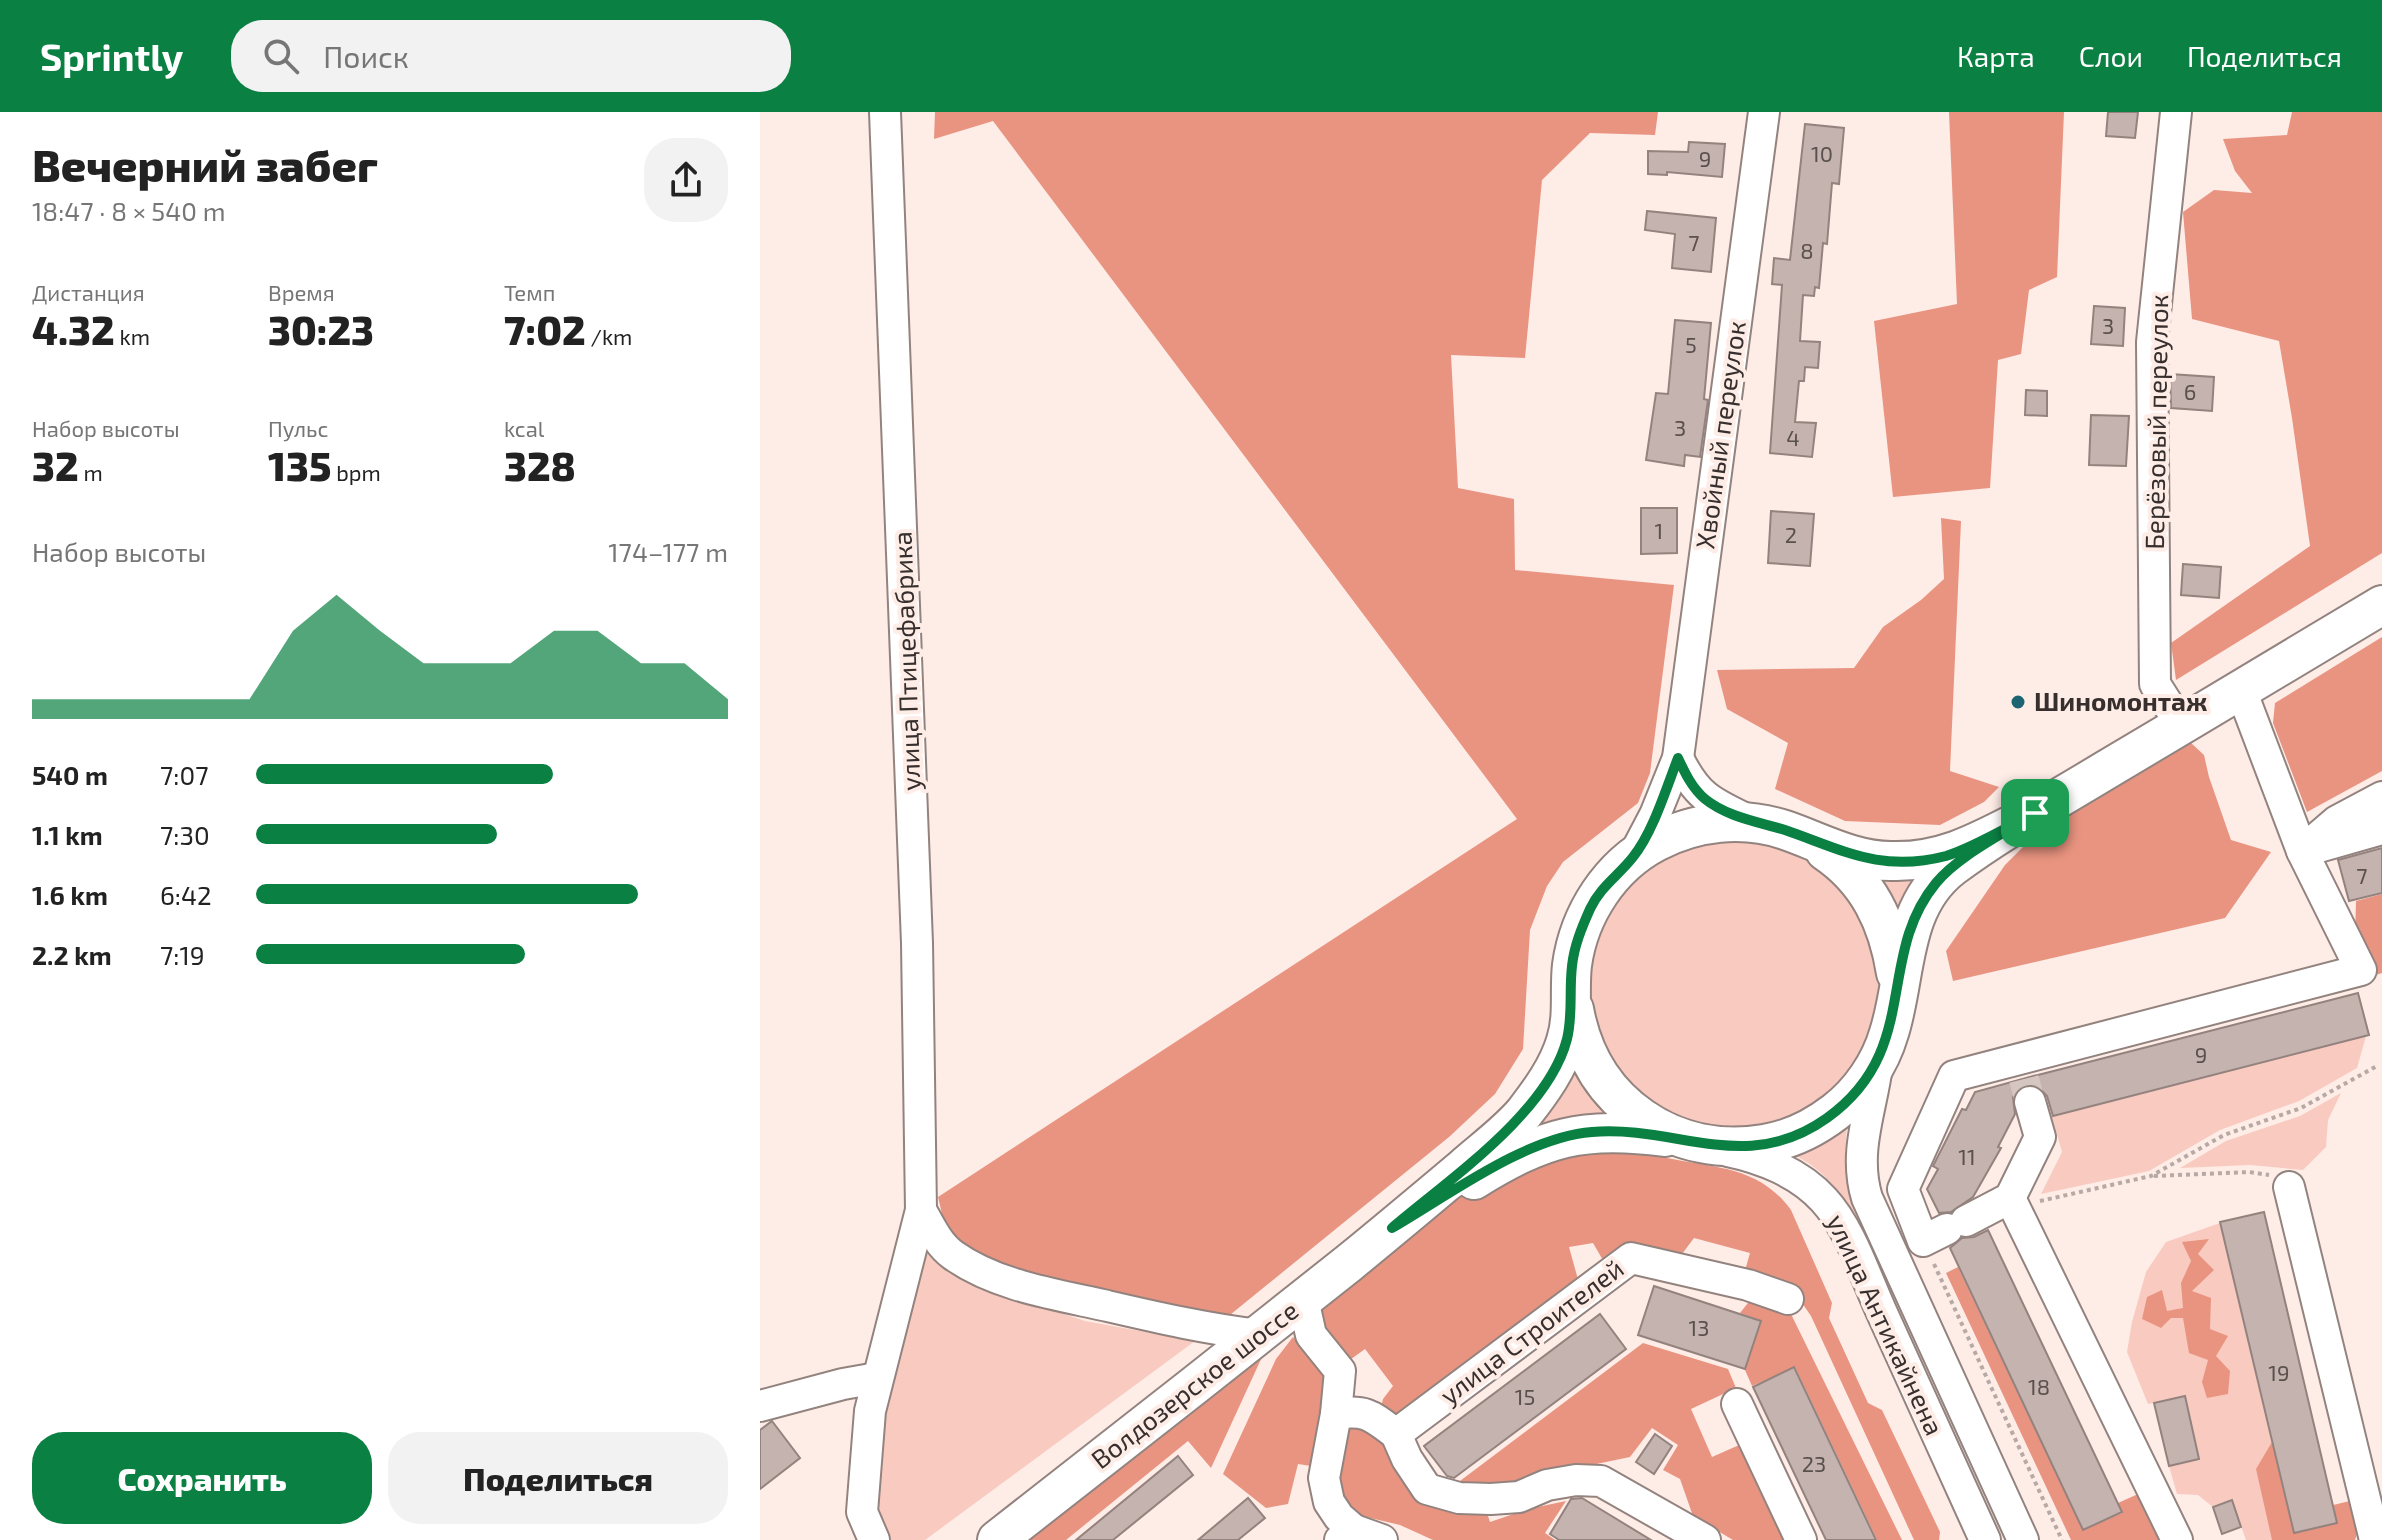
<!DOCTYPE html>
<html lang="ru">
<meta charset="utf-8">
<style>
body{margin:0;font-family:"Exo 2",sans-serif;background:#f2f2f2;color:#222;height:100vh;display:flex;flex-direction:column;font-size:30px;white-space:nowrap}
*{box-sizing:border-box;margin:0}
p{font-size:26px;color:#767676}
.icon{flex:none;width:44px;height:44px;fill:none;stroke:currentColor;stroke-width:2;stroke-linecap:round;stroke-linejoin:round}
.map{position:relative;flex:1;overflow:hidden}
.details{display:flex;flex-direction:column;background:#fff;width:760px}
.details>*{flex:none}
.pin{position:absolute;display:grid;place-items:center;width:68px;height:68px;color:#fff;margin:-34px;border-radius:16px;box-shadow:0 4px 12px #0006}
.round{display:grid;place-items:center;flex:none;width:84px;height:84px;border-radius:32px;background:#f2f2f2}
.headline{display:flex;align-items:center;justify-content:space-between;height:136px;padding:0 32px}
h1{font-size:44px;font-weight:800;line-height:60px}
.stats{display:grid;grid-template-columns:repeat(3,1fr);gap:12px;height:136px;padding:8px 32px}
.stats div{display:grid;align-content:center}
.stats b{font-size:40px;font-weight:800}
.stats small{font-size:22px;font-weight:400}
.stats p{font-size:22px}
.chart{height:224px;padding:16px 32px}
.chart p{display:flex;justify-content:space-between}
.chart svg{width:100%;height:144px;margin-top:8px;fill:#0b8043;opacity:.7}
.primary-button{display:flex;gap:16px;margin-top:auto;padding:16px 32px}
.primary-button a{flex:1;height:92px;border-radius:32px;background:#0b8043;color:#fff;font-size:32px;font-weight:800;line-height:92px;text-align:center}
.primary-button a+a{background:#f2f2f2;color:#222}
ul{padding:0 32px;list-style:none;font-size:26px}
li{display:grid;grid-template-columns:128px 96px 1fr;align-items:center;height:60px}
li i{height:20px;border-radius:10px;background:#0b8043}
header{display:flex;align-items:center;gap:48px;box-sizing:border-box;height:112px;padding:0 40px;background:#0b8043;color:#fff}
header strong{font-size:38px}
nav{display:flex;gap:44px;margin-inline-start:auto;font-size:28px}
.search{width:560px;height:72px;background:#f2f2f2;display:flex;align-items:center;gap:20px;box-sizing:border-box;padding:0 28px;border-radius:32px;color:#767676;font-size:30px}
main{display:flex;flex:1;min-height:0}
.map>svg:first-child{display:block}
.green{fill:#f9cabf}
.forest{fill:#e99480}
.building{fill:#c4b3ae;stroke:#93827e;stroke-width:2}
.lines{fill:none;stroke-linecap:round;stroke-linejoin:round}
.minor-tunnel{stroke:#d6c6c2;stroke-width:30;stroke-dasharray:30 15;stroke-linecap:butt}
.minor-casing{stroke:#93837f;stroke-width:34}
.major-casing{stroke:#93837f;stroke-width:42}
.path{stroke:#b7a9a5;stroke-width:4;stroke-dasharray:4 4;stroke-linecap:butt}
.minor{stroke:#fff;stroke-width:30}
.major{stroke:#fff;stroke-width:38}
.route-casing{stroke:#fff;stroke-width:16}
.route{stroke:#0b8043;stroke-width:10}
.poi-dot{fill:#1c6472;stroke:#feece7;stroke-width:3}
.labels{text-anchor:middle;stroke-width:8;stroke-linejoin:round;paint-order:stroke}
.number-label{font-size:22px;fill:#5a504d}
.street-label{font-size:26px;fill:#362f2d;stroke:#feece7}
.poi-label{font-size:26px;font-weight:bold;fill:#362f2d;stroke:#feece7;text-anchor:start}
</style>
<header>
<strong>Sprintly</strong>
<div class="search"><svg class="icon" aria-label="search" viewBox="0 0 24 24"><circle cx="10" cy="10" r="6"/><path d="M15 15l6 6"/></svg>Поиск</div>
<nav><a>Карта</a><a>Слои</a><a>Поделиться</a></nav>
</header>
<main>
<section class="details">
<div class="headline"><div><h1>Вечерний забег</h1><p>18:47 · 8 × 540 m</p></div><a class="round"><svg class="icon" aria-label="share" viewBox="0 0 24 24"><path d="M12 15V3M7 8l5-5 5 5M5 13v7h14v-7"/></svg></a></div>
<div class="stats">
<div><p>Дистанция</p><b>4.32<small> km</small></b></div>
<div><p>Время</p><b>30:23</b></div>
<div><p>Темп</p><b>7:02<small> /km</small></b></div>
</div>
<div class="stats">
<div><p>Набор высоты</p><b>32<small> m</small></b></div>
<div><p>Пульс</p><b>135<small> bpm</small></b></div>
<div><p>kcal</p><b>328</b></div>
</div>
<div class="chart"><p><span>Набор высоты</span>174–177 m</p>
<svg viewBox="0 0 160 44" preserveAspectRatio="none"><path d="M0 44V38L10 38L20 38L30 38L40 38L50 38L60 17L70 6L80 17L90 27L100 27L110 27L120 17L130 17L140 27L150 27L160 38V44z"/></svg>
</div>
<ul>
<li><b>540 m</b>7:07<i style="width:63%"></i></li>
<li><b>1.1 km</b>7:30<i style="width:51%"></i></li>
<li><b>1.6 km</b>6:42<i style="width:81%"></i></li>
<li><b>2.2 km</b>7:19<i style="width:57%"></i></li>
</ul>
<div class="primary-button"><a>Сохранить</a><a>Поделиться</a></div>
</section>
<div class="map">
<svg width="1622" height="1428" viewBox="0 0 1622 1428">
<rect width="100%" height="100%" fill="#feece7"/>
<!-- green -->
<g class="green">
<circle cx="972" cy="872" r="147"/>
<path d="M1165,756L1134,810L1103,761Z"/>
<path d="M1606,924L1597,956L1539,989L1460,1018L1389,1059L1281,1082L1302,1040L1292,1005Z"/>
<path d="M809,946L870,1007L702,1069Z"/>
<path d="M1581,981L1568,1008L1566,1035L1543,1058L1490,1053L1420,1056L1466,1029L1540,1004Z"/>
<path d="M1088,1007C1080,1064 1092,1086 1116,1136L1108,1139C1086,1092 1076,1060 1025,1039Z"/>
<path d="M1460,1111L1534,1421L1531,1428H1486L1472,1388L1453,1395L1438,1383L1417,1382L1409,1354L1439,1347L1425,1285L1388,1292L1367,1240L1372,1210L1386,1160L1406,1130Z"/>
<path d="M164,1123L250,1184L325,1209L435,1229L165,1428H123L113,1396L114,1337Z"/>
</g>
<!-- forest -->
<g class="forest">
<path d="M175,0H898L895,23L830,21L782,68L765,246L691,243L698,376L754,387L755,458L914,473L890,661L878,691L803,750L787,774L770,818L763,937L735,982L689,1025L465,1207L319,1177L221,1146L197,1127L183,1106L178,1085L757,707L233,9L174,27Z"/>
<path d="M1189,0H1304L1297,165L1269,178L1261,242L1238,248L1230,376L1133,385L1114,209L1197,192Z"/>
<path d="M1532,0H1622V441L1416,568L1411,531L1550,434L1532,306L1519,229L1432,207L1423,100L1454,78L1492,81L1475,59L1463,27L1527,23Z"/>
<path d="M1181,406L1201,409L1190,659L1239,675L1224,690L1180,713L1085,709L1015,677L1028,631L967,597L957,558L1094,556L1123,515L1161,488L1184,467Z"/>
<path d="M1622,525V659L1547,700L1513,611L1515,591Z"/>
<path d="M1431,631L1444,643L1449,665L1471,728L1511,740L1465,806L1193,869L1186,839L1245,753L1275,723Z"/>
<path d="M1622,782V861L1609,865L1595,827L1596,789Z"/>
<path d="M845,1029C865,1035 886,1041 907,1046C955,1056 999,1054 1031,1098L1072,1191L1069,1206L1108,1291L1122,1298L1180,1420L1179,1428H1154L1051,1204L1033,1178L984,1162L990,1141L934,1126L922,1142L844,1150L833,1131L809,1135L819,1171L636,1305L621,1295L623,1287L633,1274L605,1237L587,1250L572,1237L559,1201L563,1193L583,1171L635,1139L665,1109L727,1062Z"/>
<path d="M1449,1127L1438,1142L1454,1158L1432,1179L1451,1186L1450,1217L1468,1224L1456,1244L1470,1259L1468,1282L1447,1286L1442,1270L1448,1248L1429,1241L1423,1206H1411L1401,1216L1382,1207L1387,1185L1402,1178L1407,1199L1423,1196L1421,1171L1431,1149L1422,1130Z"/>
<path d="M1198,1155L1323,1418L1362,1401L1358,1391L1378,1382L1402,1428H1311L1186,1161Z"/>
<path d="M995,1182L1029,1198L1142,1428H1117L1035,1255L992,1274L985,1258L1001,1209L980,1201Z"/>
<path d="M533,1225L568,1260L558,1355L538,1352L528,1392L506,1396L463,1362L516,1247Z"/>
<path d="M883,1231L968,1257L976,1276L931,1297L952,1345L986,1330L1031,1428H973L933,1404L920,1367L903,1358L918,1333L892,1316L870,1345L702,1380L692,1375Z"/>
<path d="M493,1239L502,1245L451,1356L428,1329L306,1428H256Z"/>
<path d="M598,1312L608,1314L635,1344L726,1398L730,1410L768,1397L806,1389L785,1421L795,1428H673L640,1413L602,1404L591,1396L579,1379L573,1361L581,1323Z"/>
<path d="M1512,1330L1534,1421L1577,1411L1573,1393L1590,1389L1598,1419L1595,1428H1512L1496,1357Z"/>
</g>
<!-- building -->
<g class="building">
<path d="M1348,0H1378L1375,26L1346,24Z"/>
<path d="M1045,12L1084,16L1079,72L1072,71L1067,132L1063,131L1059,176L1055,175L1054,184L1043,183L1040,229L1060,230L1058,256L1045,255L1044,269H1039L1035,310L1056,311L1052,345L1010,341L1022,173L1012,172L1014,146L1030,148Z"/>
<path d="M929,30L965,32L962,65L907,60V63L888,62V39L928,40Z"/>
<path d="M887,99L956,106L951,160L912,156L915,122L885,118Z"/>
<path d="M1334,194L1365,196L1363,234L1331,232Z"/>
<path d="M915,208L951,211L944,287L948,288L940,345L925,343L924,354L886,348L896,281L908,282Z"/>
<path d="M1410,262L1454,265L1452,299L1411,296Z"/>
<path d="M1266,278L1287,279V304L1265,303Z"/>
<path d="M1331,303L1369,304L1366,354L1329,353Z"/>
<path d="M881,396H917V441L881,442Z"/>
<path d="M1011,399L1054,402L1050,454L1008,451Z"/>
<path d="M1423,452L1461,455L1459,486L1421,483Z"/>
<path d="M1622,736V781L1589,789L1578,748Z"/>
<path d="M1598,881L1609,923L1293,1004L1287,984L1277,974L1274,964Z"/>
<path d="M1273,964L1269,973L1258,977L1253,985L1255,1002L1238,1035L1241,1036L1213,1085L1191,1100L1179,1101L1167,1077L1178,1057L1173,1054L1202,997L1206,998L1215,980Z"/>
<path d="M1504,1100L1577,1411L1534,1421L1460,1110Z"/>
<path d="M1228,1118L1362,1400L1323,1418L1190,1136L1202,1126L1214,1125Z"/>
<path d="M894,1174L1001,1209L985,1257L878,1223Z"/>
<path d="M840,1202L866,1237L694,1366L687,1364L664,1334Z"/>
<path d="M1034,1255L1116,1428H1066L993,1275Z"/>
<path d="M1425,1284L1439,1347L1409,1354L1394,1291Z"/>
<path d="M12,1309L40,1346L0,1377V1318Z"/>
<path d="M895,1322L912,1334L894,1362L876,1350Z"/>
<path d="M418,1344L433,1363L353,1428H316Z"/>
<path d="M488,1386L505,1406L478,1428H438Z"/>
<path d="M822,1386L891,1428H799L790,1422L811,1387Z"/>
<path d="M1472,1388L1481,1415L1462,1422L1453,1395Z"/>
</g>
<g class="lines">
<!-- minor-tunnel -->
<path class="minor-tunnel" d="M1264,967L1270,990"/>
<!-- minor casing -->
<g class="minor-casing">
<g id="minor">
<path d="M1416,0L1392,230L1395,572L1421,613"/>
<path d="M918,646C938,687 953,691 992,710"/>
<path d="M1548,738L1622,717"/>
<path d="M1542,739L1577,709L1622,685"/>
<path d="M873,745L895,703L918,646L1004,0"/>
<path d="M1117,954C1111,1000 1093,1040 1107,1086L1263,1428"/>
<path d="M968,1039C1002,1046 1040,1061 1064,1088C1090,1116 1106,1166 1122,1201C1156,1277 1191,1352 1225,1428"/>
<path d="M1529,1075L1615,1428"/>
<path d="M1250,1086L1417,1428"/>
<path d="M161,1098C170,1114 178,1132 193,1143C235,1173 293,1182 343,1193C395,1205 446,1217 499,1223"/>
<path d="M1206,1109L1250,1086L1280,1025L1270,990"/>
<path d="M1187,1117L1163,1129L1143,1077L1194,964L1601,858L1542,739L1481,578"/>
<path d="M543,1187L551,1223L580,1259L576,1302L564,1366L569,1390L579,1405L594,1418L580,1428"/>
<path d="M977,1292L1041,1428"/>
<path d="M0,1294L83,1272L117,1266"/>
<path d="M576,1302C606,1297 612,1304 636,1322L871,1146L988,1173L1028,1187"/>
<path d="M636,1322L647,1347L667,1377L699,1386L731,1387L759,1385L787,1373L816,1368L841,1369L945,1428"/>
<path d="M594,1418L622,1428"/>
<path d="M114,1428L102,1400L110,1299L161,1098L157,831L125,0"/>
</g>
</g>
<!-- major casing -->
<g class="major-casing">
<g id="major">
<path d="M1065,739C1108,768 1128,810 1136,861"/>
<path d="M814,897C822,942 844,980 882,1006C918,1031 961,1039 1004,1032C1030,1028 1054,1016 1075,1000C1100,981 1120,952 1129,921C1147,865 1139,796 1192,755C1240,719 1295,689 1346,658C1438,603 1530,549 1622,493"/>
<path d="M714,1068C784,1025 822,1014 905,1025"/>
<path d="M237,1428C355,1336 472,1244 589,1151C627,1120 664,1089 702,1057C722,1039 746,1022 764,1001C781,979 798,956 806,929C814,904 809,878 812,853C819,802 850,754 896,730C935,709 983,704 1025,718C1060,730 1093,749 1131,749C1187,751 1227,725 1275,701"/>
</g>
</g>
<!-- path -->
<g class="path">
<path d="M1394,1064L1489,1060L1509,1063"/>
<path d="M1280,1089L1391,1064L1464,1023L1541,996L1617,954"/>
<path d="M1174,1152L1302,1428"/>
</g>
<!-- minor -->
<use href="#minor" class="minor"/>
<!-- major -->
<use href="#major" class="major"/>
</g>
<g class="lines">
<!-- route casing -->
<g class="route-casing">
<path id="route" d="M918,646C925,661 932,676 945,687C967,705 999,710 1025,718C1083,738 1121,761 1186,744C1213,736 1249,714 1275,701C1245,721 1199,743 1176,771C1115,845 1162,938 1067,1006C986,1064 918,1013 832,1020C766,1025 689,1083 632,1116C688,1068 788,1001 807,927C813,903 809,879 812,854C814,834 822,815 830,797C840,775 859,763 873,745C893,720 906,677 918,646Z"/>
</g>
<!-- route -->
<use href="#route" class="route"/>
</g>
<!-- markers -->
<circle class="poi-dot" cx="1258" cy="590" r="8"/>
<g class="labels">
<!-- number labels -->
<g class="number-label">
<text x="1062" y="50">10</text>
<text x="945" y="55">9</text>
<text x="934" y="139">7</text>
<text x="1047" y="147">8</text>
<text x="1348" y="222">3</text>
<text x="931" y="241">5</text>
<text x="1430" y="288">6</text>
<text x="920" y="324">3</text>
<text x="1033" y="334">4</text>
<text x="899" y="427">1</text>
<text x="1031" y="431">2</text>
<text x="1602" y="772">7</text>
<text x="1441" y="951">9</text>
<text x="1207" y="1053">11</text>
<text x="939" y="1224">13</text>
<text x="1519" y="1269">19</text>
<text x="1279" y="1283">18</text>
<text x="765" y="1293">15</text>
<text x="1054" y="1360">23</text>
</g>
<!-- street labels -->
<g class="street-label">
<text transform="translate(1397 310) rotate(-89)" y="9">Берёзовый переулок</text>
<text transform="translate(961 323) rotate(-82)" y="9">Хвойный переулок</text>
<text transform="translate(147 549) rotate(-92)" y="9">улица Птицефабрика</text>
<text transform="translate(1125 1213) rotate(65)" y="9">улица Антикайнена</text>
<text transform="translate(772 1220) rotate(-37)" y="9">улица Строителей</text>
<text transform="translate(435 1273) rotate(-38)" y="9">Волдозерское шоссе</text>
</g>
<!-- poi labels -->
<g class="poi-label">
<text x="1274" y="599">Шиномонтаж</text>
</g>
</g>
</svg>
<div class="pin" style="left:1275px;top:701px;background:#1e9e55"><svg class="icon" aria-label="arrive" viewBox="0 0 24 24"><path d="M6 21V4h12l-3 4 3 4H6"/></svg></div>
</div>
</main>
